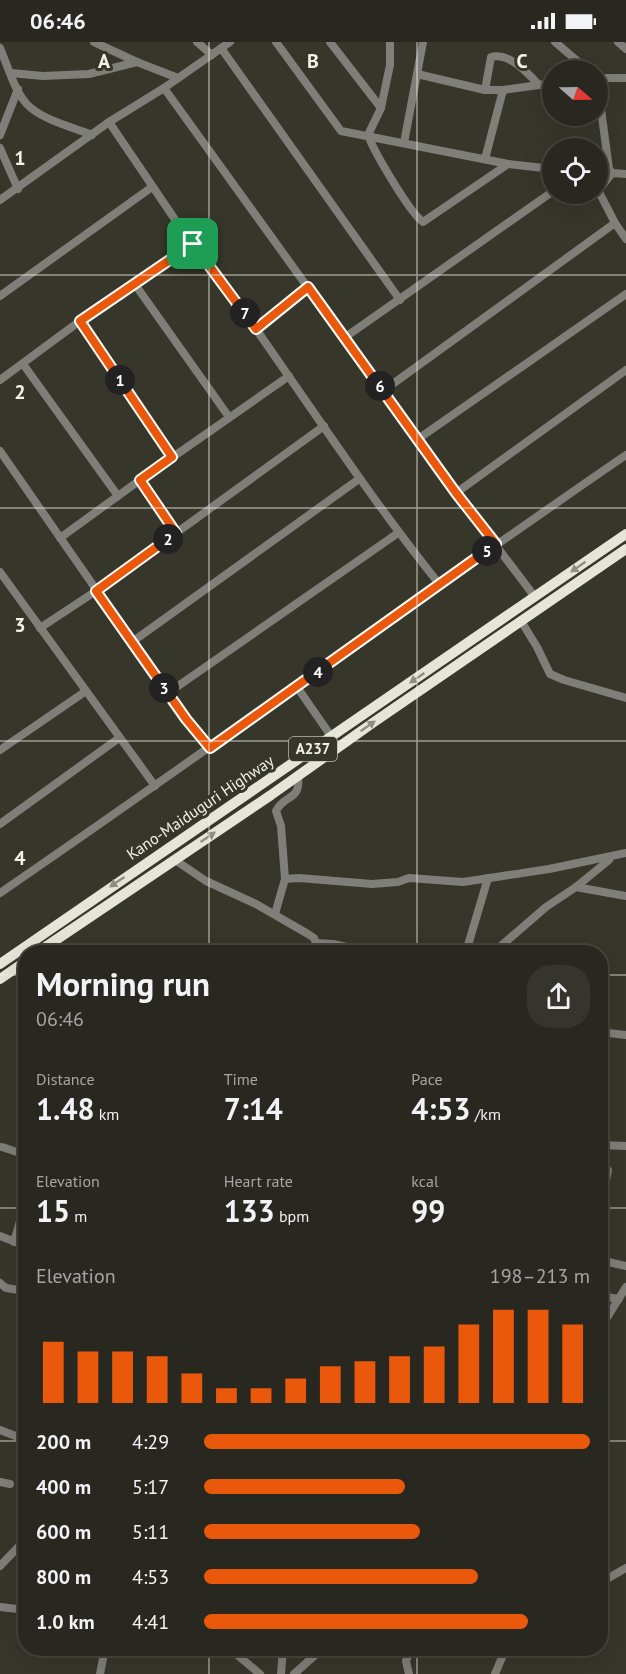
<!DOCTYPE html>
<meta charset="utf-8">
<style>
body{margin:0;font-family:"PT Sans",sans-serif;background:#35342d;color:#f1f3f6;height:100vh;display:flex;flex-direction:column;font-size:22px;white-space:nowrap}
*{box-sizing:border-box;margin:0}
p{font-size:20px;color:#a5a6a5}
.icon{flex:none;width:33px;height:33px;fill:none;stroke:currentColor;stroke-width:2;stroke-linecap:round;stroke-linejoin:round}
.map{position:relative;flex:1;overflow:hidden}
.sheet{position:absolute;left:18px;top:903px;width:590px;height:711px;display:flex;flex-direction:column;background:#292820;border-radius:24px;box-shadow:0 6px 24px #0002,0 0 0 2px #45443e}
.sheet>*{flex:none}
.needle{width:39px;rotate:110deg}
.controls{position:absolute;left:542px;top:18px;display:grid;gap:12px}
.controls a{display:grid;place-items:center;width:66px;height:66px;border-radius:50%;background:#292820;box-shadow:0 6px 24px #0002,0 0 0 2px #45443e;font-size:30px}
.pin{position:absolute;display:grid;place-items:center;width:51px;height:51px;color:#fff;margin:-26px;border-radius:12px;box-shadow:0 3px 9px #0006}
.km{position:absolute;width:30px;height:30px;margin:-15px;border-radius:50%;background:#222;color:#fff;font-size:16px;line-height:30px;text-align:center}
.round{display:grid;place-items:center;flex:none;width:63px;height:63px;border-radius:24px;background:#35342d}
.overview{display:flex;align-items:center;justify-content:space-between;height:102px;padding:0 18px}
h1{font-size:33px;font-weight:700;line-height:45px}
.stats{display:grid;grid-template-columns:repeat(3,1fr);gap:9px;height:102px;padding:6px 18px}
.stats div{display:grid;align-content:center}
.stats b{font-size:30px;font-weight:700}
.stats small{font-size:16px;font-weight:400}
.stats p{font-size:16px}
.chart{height:168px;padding:12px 18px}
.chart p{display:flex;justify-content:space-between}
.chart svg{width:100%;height:108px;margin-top:6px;stroke:#ea580c;stroke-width:6}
ul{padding:0 18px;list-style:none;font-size:20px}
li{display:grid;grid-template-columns:96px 72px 1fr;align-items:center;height:45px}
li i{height:15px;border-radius:8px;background:#ea580c}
.status{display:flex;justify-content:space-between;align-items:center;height:42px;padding:0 30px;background:#292820;direction:ltr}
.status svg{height:16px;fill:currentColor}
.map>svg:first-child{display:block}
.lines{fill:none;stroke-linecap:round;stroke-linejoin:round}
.minor{stroke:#7f7f79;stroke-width:8}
.highway{stroke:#e6e5d7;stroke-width:10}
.oneway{fill:#8e8e81}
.route-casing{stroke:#fff;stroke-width:12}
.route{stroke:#ea580c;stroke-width:8}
.grid{fill:none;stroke:#f2f2eb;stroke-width:1.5;stroke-opacity:0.55}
.labels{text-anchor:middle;stroke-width:6;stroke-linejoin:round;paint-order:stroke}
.shield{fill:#37362b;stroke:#babab1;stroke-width:1.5}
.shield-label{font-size:15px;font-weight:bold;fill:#f2f2eb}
.street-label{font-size:16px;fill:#f2f2eb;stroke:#37362b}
.grid-label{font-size:20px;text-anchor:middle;font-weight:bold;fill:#f2f2eb;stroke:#37362b;stroke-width:6;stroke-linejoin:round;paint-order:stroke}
</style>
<div class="status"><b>06:46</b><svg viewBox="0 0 49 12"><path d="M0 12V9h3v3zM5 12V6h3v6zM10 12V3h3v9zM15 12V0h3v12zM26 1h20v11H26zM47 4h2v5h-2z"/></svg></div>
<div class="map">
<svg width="626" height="1632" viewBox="0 0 626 1632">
<rect width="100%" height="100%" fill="#37362b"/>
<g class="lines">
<!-- minor -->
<g class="minor">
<path d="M94,0L137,20L178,36"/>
<path d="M197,0L212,13"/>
<path d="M276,0L341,89L508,122L423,180C410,171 374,110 368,93L381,66L390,23V0"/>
<path d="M330,0L381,66"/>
<path d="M555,0L588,28"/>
<path d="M618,0L626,7"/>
<path d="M0,6C8,24 15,53 31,66C47,79 72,85 92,93"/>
<path d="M221,6L400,258"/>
<path d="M11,31L43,34L89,32L137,20"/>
<path d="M417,32L485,48H503L539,43"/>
<path d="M597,36H626"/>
<path d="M597,37L609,127L612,131L626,132"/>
<path d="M164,46L456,451L535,555"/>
<path d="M485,48L491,15C509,10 528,31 539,43L552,41"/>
<path d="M109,80L176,179L256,287L308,245"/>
<path d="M0,93L18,47"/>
<path d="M404,101L423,0"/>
<path d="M0,106L18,147"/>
<path d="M485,117L503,48"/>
<path d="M508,122L552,127"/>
<path d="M597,146L615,181L626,197"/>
<path d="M599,148L612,131"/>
<path d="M0,158L109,80L164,46L230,0"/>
<path d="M134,241L229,375"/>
<path d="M0,254L152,145"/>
<path d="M80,279L173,415"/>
<path d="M256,287C316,373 374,461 440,543"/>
<path d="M344,296L552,150"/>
<path d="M23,322L118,454"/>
<path d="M0,338L80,279L193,202"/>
<path d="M383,349L615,181"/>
<path d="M418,397L626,252"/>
<path d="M0,409L186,677L210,706"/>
<path d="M140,438L176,491"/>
<path d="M456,451L626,328"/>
<path d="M60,496L140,438L289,334"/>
<path d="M0,530L155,744"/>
<path d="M521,579L537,605L550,632L564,638L626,656"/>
<path d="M40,586L96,549L324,384"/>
<path d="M132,600L359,437"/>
<path d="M297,645L331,694"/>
<path d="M168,651L398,491"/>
<path d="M0,708L86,649"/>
<path d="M0,782L119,696"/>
<path d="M175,818L206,839L256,862L308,892L314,896L316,901L312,910"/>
<path d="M285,837L299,836L372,842L398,840L409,836L463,840L549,827L626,811"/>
<path d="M576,845L626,854"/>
<path d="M0,851C210,707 416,557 626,413"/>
<path d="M275,872L285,837L281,784L276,769C285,751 301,760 298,734"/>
<path d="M316,901L333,902L369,910"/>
<path d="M466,910L488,836"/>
<path d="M494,910L546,865L576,845L609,818"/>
<path d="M600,990L626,993"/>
<path d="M600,1101L601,1103L626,1104"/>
<path d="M2,1105L26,1113"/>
<path d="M600,1113L601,1103"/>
<path d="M600,1122L608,1128L600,1171"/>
<path d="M0,1194L26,1204"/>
<path d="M14,1200L26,1158"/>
<path d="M600,1218L626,1224"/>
<path d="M0,1241L6,1246L26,1249"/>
<path d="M600,1254L619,1257"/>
<path d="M600,1287L626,1245"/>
<path d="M0,1388L26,1398"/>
<path d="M0,1440L10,1442"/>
<path d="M0,1524L26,1497"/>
<path d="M600,1541L626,1526"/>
<path d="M0,1565L26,1568"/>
<path d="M229,1606L260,1632"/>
<path d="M100,1632L105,1606"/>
<path d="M281,1632L283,1606"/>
<path d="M294,1632L323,1606"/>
<path d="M409,1632L406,1619L411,1606"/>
<path d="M495,1632L506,1606"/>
</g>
<!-- highway -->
<g class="highway">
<path d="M38,910L271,753L374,680L626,507"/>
<path d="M0,922L626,492"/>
<path d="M0,937L26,919"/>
</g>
</g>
<!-- one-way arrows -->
<defs><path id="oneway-solid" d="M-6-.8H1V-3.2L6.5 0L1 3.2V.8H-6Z" transform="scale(1.5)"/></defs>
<g class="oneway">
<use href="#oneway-solid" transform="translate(578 525) rotate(145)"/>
<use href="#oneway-solid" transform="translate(417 636) rotate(146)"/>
<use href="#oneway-solid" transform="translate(368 684) rotate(-35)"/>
<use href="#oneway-solid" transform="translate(208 795) rotate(-34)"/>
<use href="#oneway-solid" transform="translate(117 840) rotate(146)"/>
</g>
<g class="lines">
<!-- route casing -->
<g class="route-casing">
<path id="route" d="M193,202L256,287L308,245L456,451L496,502L210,706L186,677L96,549L176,491L140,438L172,415L80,279Z"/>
</g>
<!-- route -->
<use href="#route" class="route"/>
</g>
<!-- grid -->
<path class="grid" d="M209,0V910M417,0V910M0,233H626M0,466H626M0,699H626M0,933H26M600,933H626M0,1166H26M600,1166H626M0,1399H26M600,1399H626M209,1606V1632M417,1606V1632"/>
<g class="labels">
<!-- shield labels -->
<rect class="shield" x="289" y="695" width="48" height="24" rx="4.5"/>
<g class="shield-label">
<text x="313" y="712">A237</text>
</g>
<!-- street labels -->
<g class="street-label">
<text transform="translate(200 765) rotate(-34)" y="6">Kano-Maiduguri Highway</text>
</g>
</g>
<g class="grid-label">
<text x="104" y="26">A</text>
<text x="313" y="26">B</text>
<text x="522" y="26">C</text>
<text x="20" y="123">1</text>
<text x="20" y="357">2</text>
<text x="20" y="590">3</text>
<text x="20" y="823">4</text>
</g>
</svg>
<div class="controls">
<a><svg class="needle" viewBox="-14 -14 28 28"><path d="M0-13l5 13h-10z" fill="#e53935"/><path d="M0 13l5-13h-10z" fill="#a5a6a5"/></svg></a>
<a><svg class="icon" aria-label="locate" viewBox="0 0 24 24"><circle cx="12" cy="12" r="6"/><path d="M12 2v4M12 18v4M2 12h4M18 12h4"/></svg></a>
</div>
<div class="pin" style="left:193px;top:202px;background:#1e9e55"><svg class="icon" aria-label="arrive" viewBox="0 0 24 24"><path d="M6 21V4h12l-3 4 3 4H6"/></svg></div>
<b class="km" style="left:120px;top:338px">1</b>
<b class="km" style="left:168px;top:497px">2</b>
<b class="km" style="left:164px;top:646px">3</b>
<b class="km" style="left:318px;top:630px">4</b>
<b class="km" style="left:487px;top:509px">5</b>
<b class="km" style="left:380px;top:344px">6</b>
<b class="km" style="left:245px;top:271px">7</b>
<section class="sheet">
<div class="overview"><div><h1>Morning run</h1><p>06:46</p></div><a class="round"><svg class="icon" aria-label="share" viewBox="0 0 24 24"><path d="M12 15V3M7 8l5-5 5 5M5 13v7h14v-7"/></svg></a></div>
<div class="stats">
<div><p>Distance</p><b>1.48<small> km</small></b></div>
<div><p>Time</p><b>7:14</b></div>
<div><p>Pace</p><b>4:53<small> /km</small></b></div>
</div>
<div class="stats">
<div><p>Elevation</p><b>15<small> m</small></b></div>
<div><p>Heart rate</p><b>133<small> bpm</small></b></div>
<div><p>kcal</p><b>99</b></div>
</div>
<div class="chart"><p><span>Elevation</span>198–213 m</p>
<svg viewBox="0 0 160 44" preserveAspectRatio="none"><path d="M5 44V19M15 44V23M25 44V23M35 44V25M45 44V32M55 44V38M65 44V38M75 44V34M85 44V29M95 44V27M105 44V25M115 44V21M125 44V12M135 44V6M145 44V6M155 44V12"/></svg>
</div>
<ul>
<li><b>200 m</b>4:29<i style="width:100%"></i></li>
<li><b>400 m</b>5:17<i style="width:52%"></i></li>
<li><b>600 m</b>5:11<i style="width:56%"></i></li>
<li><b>800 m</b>4:53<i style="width:71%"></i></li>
<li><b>1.0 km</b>4:41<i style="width:84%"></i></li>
</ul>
</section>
</div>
